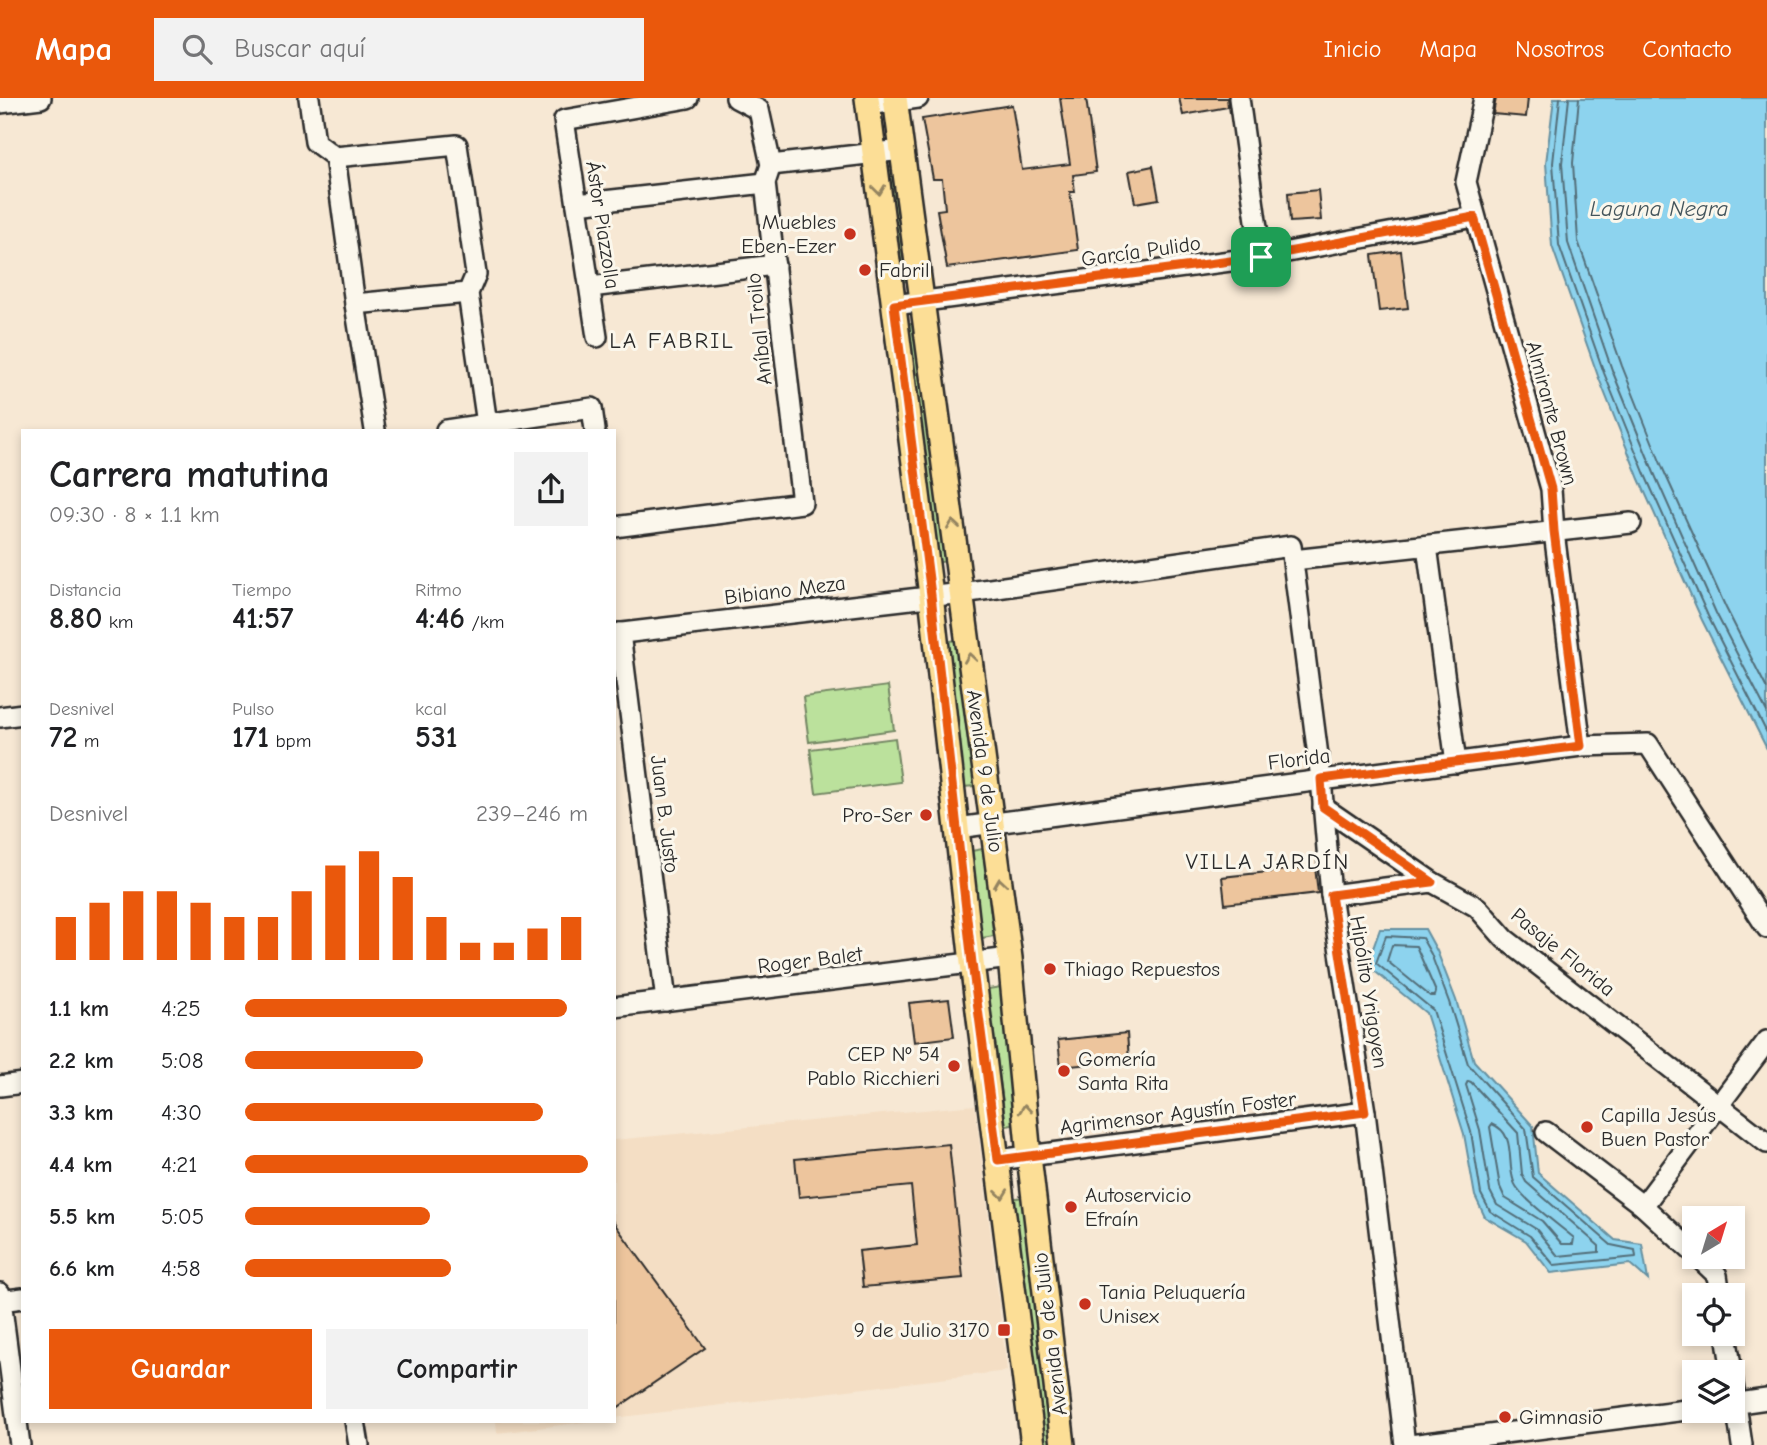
<!DOCTYPE html>
<html lang="es">
<meta charset="utf-8">
<style>
body{margin:0;font-family:"Comic Neue",sans-serif;background:#f2f2f2;color:#202124;height:100vh;display:flex;flex-direction:column;font-size:26px;white-space:nowrap}
*{box-sizing:border-box;margin:0}
p{font-size:23px;color:#757577}
.icon{flex:none;width:38px;height:38px;fill:none;stroke:currentColor;stroke-width:2;stroke-linecap:round;stroke-linejoin:round}
.map{position:relative;flex:1;overflow:hidden}
.panel{position:absolute;left:21px;top:331px;width:595px;height:994px;display:flex;flex-direction:column;background:#fff;border-radius:0px;box-shadow:0 4px 10px #0003}
.panel>*{flex:none}
.needle{width:46px;rotate:38deg}
.buttons{position:absolute;left:1682px;top:1108px;display:grid;gap:14px}
.buttons a{display:grid;place-items:center;width:63px;height:63px;border-radius:0px;background:#fff;box-shadow:0 4px 10px #0003;font-size:35px}
.pin{position:absolute;display:grid;place-items:center;width:60px;height:60px;color:#fff;margin:-30px;border-radius:14px;box-shadow:0 4px 10px #0006}
.round{display:grid;place-items:center;flex:none;width:74px;height:74px;border-radius:0px;background:#f2f2f2}
.headline{display:flex;align-items:center;justify-content:space-between;height:119px;padding:0 28px}
h1{font-size:38px;font-weight:700;line-height:52px}
.stats{display:grid;grid-template-columns:repeat(3,1fr);gap:10px;height:119px;padding:7px 28px}
.stats div{display:grid;align-content:center}
.stats b{font-size:30px;font-weight:700}
.stats small{font-size:19px;font-weight:400}
.stats p{font-size:19px}
.chart{height:196px;padding:14px 28px}
.chart p{display:flex;justify-content:space-between}
.chart svg{width:100%;height:126px;margin-top:7px;stroke:#ea580c;stroke-width:6}
.button{display:flex;gap:14px;margin-top:auto;padding:14px 28px}
.button a{flex:1;height:80px;border-radius:0px;background:#ea580c;color:#fff;font-size:28px;font-weight:700;line-height:80px;text-align:center}
.button a+a{background:#f2f2f2;color:#202124}
ul{padding:0 28px;list-style:none;font-size:23px}
li{display:grid;grid-template-columns:112px 84px 1fr;align-items:center;height:52px}
li i{height:18px;border-radius:9px;background:#ea580c}
header{display:flex;align-items:center;gap:42px;box-sizing:border-box;height:98px;padding:0 35px;background:#ea580c;color:#fff}
header strong{font-size:33px}
nav{display:flex;gap:38px;margin-inline-start:auto;font-size:24px}
.search{width:490px;height:63px;background:#f2f2f2;display:flex;align-items:center;gap:18px;box-sizing:border-box;padding:0 24px;border-radius:0px;color:#757577;font-size:26px}
.map>svg:first-child{display:block}
.built{fill:#f4dec4}
.green{fill:#bbe19c;stroke:#738664;stroke-width:2}
.water{fill:#8dd3ee;stroke:#6690a0;stroke-width:2}
.lines{fill:none;stroke-linecap:round;stroke-linejoin:round}
.shore{stroke:#526e79;stroke-width:2}
.building{fill:#edc59d;stroke:#2b2b2b;stroke-width:2}
.minor-casing{stroke:#2b2b2b;stroke-width:24}
.major-casing{stroke:#2b2b2b;stroke-width:28}
.minor{stroke:#fbf7ec;stroke-width:19}
.major{stroke:#fcde96;stroke-width:23}
.oneway{stroke:#948460}
.route-casing{stroke:#fff;stroke-width:14}
.route{stroke:#ea580c;stroke-width:9}
.poi-dot{fill:#c8321e;stroke:#fbf7ec;stroke-width:2.5}
.labels{text-anchor:middle;stroke-width:6;stroke-linejoin:round;paint-order:stroke}
.poi-label{font-size:21px;fill:#2b2b2b;stroke:#fbf7ec;text-anchor:start}
.street-label{font-size:21px;fill:#2b2b2b;stroke:#fbf7ec}
.water-label{font-size:23px;font-style:italic;fill:#44555c;stroke:#fbf7ec}
.neighbourhood-label{font-size:23px;letter-spacing:2px;fill:#2b2b2b;stroke:#fbf7ec}
</style>
<header>
<strong>Mapa</strong>
<div class="search"><svg class="icon" aria-label="search" viewBox="0 0 24 24"><circle cx="10" cy="10" r="6"/><path d="M15 15l6 6"/></svg>Buscar aquí</div>
<nav><a>Inicio</a><a>Mapa</a><a>Nosotros</a><a>Contacto</a></nav>
</header>
<div class="map">
<svg width="1767" height="1347" viewBox="0 0 1767 1347">
<rect width="100%" height="100%" fill="#f7e8d4"/>
<filter id="ink" filterUnits="userSpaceOnUse"><feTurbulence type="fractalNoise" baseFrequency=".0143" numOctaves="2"/><feDisplacementMap in="SourceGraphic" scale="14" xChannelSelector="R" yChannelSelector="G"/><feConvolveMatrix kernelMatrix="1 2 1 2 8 2 1 2 1" color-interpolation-filters="sRGB"/></filter>
<g filter="url(#ink)">
<!-- built -->
<g class="built">
<path d="M975,1007L1007,1273L614,1320V1042Z"/>
<path d="M496,1323H593L497,1335Z"/>
</g>
<!-- green -->
<g class="green">
<path d="M893,72L906,183L899,185L884,73Z"/>
<path d="M916,225L947,463L934,465L904,227Z"/>
<path d="M957,542L975,688L963,689L944,544Z"/>
<path d="M888,588L894,632L809,644L803,599Z"/>
<path d="M895,640L901,684L816,695L810,651Z"/>
<path d="M983,751L994,838L982,840L971,753Z"/>
<path d="M1001,889L1018,1026L1006,1028L988,891Z"/>
<path d="M1023,1099L1055,1347H1042L1011,1101Z"/>
</g>
<!-- water -->
<g class="water">
<path d="M1554,0H1767V651L1702,522L1639,381L1598,278L1552,148L1546,65Z"/>
<path d="M1380,831H1425L1437,853L1456,902L1474,963L1533,1028L1538,1075L1615,1142L1642,1146L1648,1182L1630,1166L1551,1175L1526,1143L1485,1119L1475,1098L1464,1036L1426,915L1367,867Z"/>
</g>
<g class="lines">
<!-- shore -->
<g class="shore">
<path d="M1560,0L1553,65L1559,147L1604,275L1646,379L1708,518L1767,635"/>
<path d="M1569,0L1562,65L1568,145L1612,272L1654,375L1716,515L1767,614"/>
<path d="M1579,0L1573,65L1578,143L1622,268L1663,371L1726,510L1767,591"/>
<path d="M1386,838L1422,840L1431,856L1449,904L1468,966L1526,1031L1533,1079L1611,1147L1635,1152L1636,1159L1554,1167L1530,1138L1490,1113L1481,1096L1471,1034L1433,912L1376,865Z"/>
<path d="M1392,847L1416,848L1436,894L1435,898H1430L1387,863Z"/>
<path d="M1468,983L1471,984L1518,1035L1522,1076L1526,1084L1599,1148V1154L1558,1158L1536,1131L1497,1107L1490,1093L1480,1032L1466,987Z"/>
<path d="M1492,1026C1517,1036 1506,1063 1514,1084C1519,1099 1560,1128 1574,1140L1573,1146H1562L1542,1123L1505,1100L1500,1089L1490,1029Z"/>
</g>
</g>
<!-- building -->
<g class="building">
<path d="M1060,0H1086L1096,74L1073,77L1075,94H1070L1078,152L947,170L937,112L945,111L942,81H933L922,21L1012,7L1022,72L1070,66Z"/>
<path d="M1179,0H1227L1228,9L1183,17Z"/>
<path d="M1496,0H1528L1526,19L1493,16Z"/>
<path d="M1153,68L1159,101L1135,105L1129,73Z"/>
<path d="M1318,92L1321,122L1290,124L1288,95Z"/>
<path d="M1401,153L1408,210L1379,213L1372,157Z"/>
<path d="M1315,769L1318,795L1225,806L1222,779Z"/>
<path d="M949,901L954,939L914,944L909,905Z"/>
<path d="M1127,935L1129,962L1061,969L1058,942Z"/>
<path d="M949,1046L963,1180L863,1189L859,1153L917,1147L911,1088L799,1099L795,1061Z"/>
<path d="M614,1125L705,1250L614,1312Z"/>
</g>
<g class="lines">
<!-- minor casing -->
<g class="minor-casing">
<g id="minor">
<path d="M309,0L315,44L335,59L355,206L375,332"/>
<path d="M1239,0L1261,159"/>
<path d="M1484,0L1466,84L1551,391L1554,434L1581,648"/>
<path d="M0,5L41,0"/>
<path d="M868,7L918,0"/>
<path d="M335,59L457,47L476,176L468,195L487,326"/>
<path d="M771,67L902,52"/>
<path d="M577,106L765,85"/>
<path d="M590,189L775,167"/>
<path d="M355,206L468,195"/>
<path d="M894,207L1261,159L1474,119"/>
<path d="M597,239L564,22L688,0"/>
<path d="M446,332L592,310L595,332"/>
<path d="M614,429L802,405L765,85L771,67L759,12L736,0"/>
<path d="M1427,448L1456,665"/>
<path d="M1293,462L1631,425"/>
<path d="M620,535L666,903"/>
<path d="M614,536L962,495L1291,448L1321,681L1331,797L1365,1014L1405,1347"/>
<path d="M0,619L23,616"/>
<path d="M1323,709L1432,784L1477,809L1505,841L1767,1045"/>
<path d="M957,730L1581,648L1648,646L1767,830"/>
<path d="M1331,797L1432,784"/>
<path d="M614,909L1010,860"/>
<path d="M0,988L23,985"/>
<path d="M1546,1034L1643,1108L1694,1155"/>
<path d="M998,1062L1365,1014"/>
<path d="M1643,1108L1767,943"/>
<path d="M1697,1158L1717,1177L1720,1197"/>
<path d="M0,1195L20,1347"/>
<path d="M0,1203L23,1200"/>
<path d="M1726,1236L1732,1274"/>
<path d="M1732,1279L1742,1347"/>
<path d="M1732,1306L1767,1301"/>
<path d="M355,1323L359,1347"/>
<path d="M1410,1347L1694,1311"/>
</g>
</g>
<!-- major casing -->
<g class="major-casing">
<g id="major">
<path d="M867,0L931,497L972,865L1033,1347"/>
<path d="M895,0L1010,860L1029,1058L1063,1347"/>
</g>
</g>
<!-- minor -->
<use href="#minor" class="minor"/>
<!-- major -->
<use href="#major" class="major"/>
</g>
<!-- one-way arrows -->
<defs><path id="oneway-chevron" d="M-2-3.5L2.5 0L-2 3.5" fill="none" stroke-width="1.6" stroke-linecap="round" stroke-linejoin="round" transform="scale(1.75)"/></defs>
<g class="oneway">
<use href="#oneway-chevron" transform="translate(879 92) rotate(83)"/>
<use href="#oneway-chevron" transform="translate(953 427) rotate(-98)"/>
<use href="#oneway-chevron" transform="translate(970 560) rotate(-98)"/>
<use href="#oneway-chevron" transform="translate(1000 785) rotate(-98)"/>
<use href="#oneway-chevron" transform="translate(1025 1011) rotate(-95)"/>
<use href="#oneway-chevron" transform="translate(1002 1096) rotate(83)"/>
</g>
</g>
<g class="lines" filter="url(#ink)">
<!-- route casing -->
<g class="route-casing">
<path id="route" d="M1474,119L1551,391L1554,433L1581,648L1321,681L1323,709L1432,784L1331,797L1365,1014L998,1062L972,865L931,497L894,207L1261,159Z"/>
</g>
<!-- route -->
<use href="#route" class="route"/>
</g>
<!-- markers -->
<g class="poi-dot">
<circle cx="850" cy="136" r="7"/>
<circle cx="865" cy="172" r="7"/>
<circle cx="926" cy="717" r="7"/>
<circle cx="1050" cy="871" r="7"/>
<circle cx="954" cy="968" r="7"/>
<circle cx="1064" cy="973" r="7"/>
<circle cx="1587" cy="1029" r="7"/>
<circle cx="1071" cy="1109" r="7"/>
<circle cx="1085" cy="1206" r="7"/>
<rect x="997" y="1225" width="14" height="14" rx="3.5"/>
<circle cx="1505" cy="1319" r="7"/>
</g>
<g class="labels">
<!-- poi labels -->
<g class="poi-label">
<text x="836" y="131" text-anchor="end">Muebles<tspan x="836" dy="24">Eben-Ezer</tspan></text>
<text x="879" y="179">Fabril</text>
<text x="912" y="724" text-anchor="end">Pro-Ser</text>
<text x="1064" y="878">Thiago Repuestos</text>
<text x="940" y="963" text-anchor="end">CEP Nº 54<tspan x="940" dy="24">Pablo Ricchieri</tspan></text>
<text x="1078" y="968">Gomería<tspan x="1078" dy="24">Santa Rita</tspan></text>
<text x="1601" y="1024">Capilla Jesús<tspan x="1601" dy="24">Buen Pastor</tspan></text>
<text x="1085" y="1104">Autoservicio<tspan x="1085" dy="24">Efraín</tspan></text>
<text x="1099" y="1201">Tania Peluquería<tspan x="1099" dy="24">Unisex</tspan></text>
<text x="990" y="1239" text-anchor="end">9 de Julio 3170</text>
<text x="1519" y="1326">Gimnasio</text>
</g>
<!-- street labels -->
<g class="street-label">
<text transform="translate(603 127) rotate(81)" y="7">Ástor Piazzolla</text>
<text transform="translate(1141 153) rotate(-8)" y="7">García Pulido</text>
<text transform="translate(759 231) rotate(-96)" y="7">Aníbal Troilo</text>
<text transform="translate(1552 315) rotate(75)" y="7">Almirante Brown</text>
<text transform="translate(785 492) rotate(-7)" y="7">Bibiano Meza</text>
<text transform="translate(1299 661) rotate(-7)" y="7">Florida</text>
<text transform="translate(985 673) rotate(82)" y="7">Avenida 9 de Julio</text>
<text transform="translate(665 716) rotate(83)" y="7">Juan B. Justo</text>
<text transform="translate(1563 854) rotate(39)" y="7">Pasaje Florida</text>
<text transform="translate(810 862) rotate(-7)" y="7">Roger Balet</text>
<text transform="translate(1369 894) rotate(81)" y="7">Hipólito Yrigoyen</text>
<text transform="translate(1178 1015) rotate(-7)" y="7">Agrimensor Agustín Foster</text>
<text transform="translate(1050 1236) rotate(-97)" y="7">Avenida 9 de Julio</text>
</g>
<!-- water labels -->
<g class="water-label">
<text x="1659" y="118">Laguna Negra</text>
</g>
<!-- neighbourhood labels -->
<g class="neighbourhood-label">
<text x="672" y="250">LA FABRIL</text>
<text x="1268" y="771">VILLA JARDÍN</text>
</g>
</g>
</svg>
<div class="buttons">
<a><svg class="needle" viewBox="-14 -14 28 28"><path d="M0-13l5 13h-10z" fill="#e53935"/><path d="M0 13l5-13h-10z" fill="#757577"/></svg></a>
<a><svg class="icon" aria-label="locate" viewBox="0 0 24 24"><circle cx="12" cy="12" r="6"/><path d="M12 2v4M12 18v4M2 12h4M18 12h4"/></svg></a>
<a><svg class="icon" aria-label="layers" viewBox="0 0 24 24"><path d="M12 4l9 5-9 5-9-5zM3 14l9 5 9-5"/></svg></a>
</div>
<div class="pin" style="left:1261px;top:159px;background:#1e9e55"><svg class="icon" aria-label="arrive" viewBox="0 0 24 24"><path d="M6 21V4h12l-3 4 3 4H6"/></svg></div>
<section class="panel">
<div class="headline"><div><h1>Carrera matutina</h1><p>09:30 · 8 × 1.1 km</p></div><a class="round"><svg class="icon" aria-label="share" viewBox="0 0 24 24"><path d="M12 15V3M7 8l5-5 5 5M5 13v7h14v-7"/></svg></a></div>
<div class="stats">
<div><p>Distancia</p><b>8.80<small> km</small></b></div>
<div><p>Tiempo</p><b>41:57</b></div>
<div><p>Ritmo</p><b>4:46<small> /km</small></b></div>
</div>
<div class="stats">
<div><p>Desnivel</p><b>72<small> m</small></b></div>
<div><p>Pulso</p><b>171<small> bpm</small></b></div>
<div><p>kcal</p><b>531</b></div>
</div>
<div class="chart"><p><span>Desnivel</span>239–246 m</p>
<svg viewBox="0 0 160 44" preserveAspectRatio="none"><path d="M5 44V29M15 44V24M25 44V20M35 44V20M45 44V24M55 44V29M65 44V29M75 44V20M85 44V11M95 44V6M105 44V15M115 44V29M125 44V38M135 44V38M145 44V33M155 44V29"/></svg>
</div>
<ul>
<li><b>1.1 km</b>4:25<i style="width:94%"></i></li>
<li><b>2.2 km</b>5:08<i style="width:52%"></i></li>
<li><b>3.3 km</b>4:30<i style="width:87%"></i></li>
<li><b>4.4 km</b>4:21<i style="width:100%"></i></li>
<li><b>5.5 km</b>5:05<i style="width:54%"></i></li>
<li><b>6.6 km</b>4:58<i style="width:60%"></i></li>
</ul>
<div class="button"><a>Guardar</a><a>Compartir</a></div>
</section>
</div>
